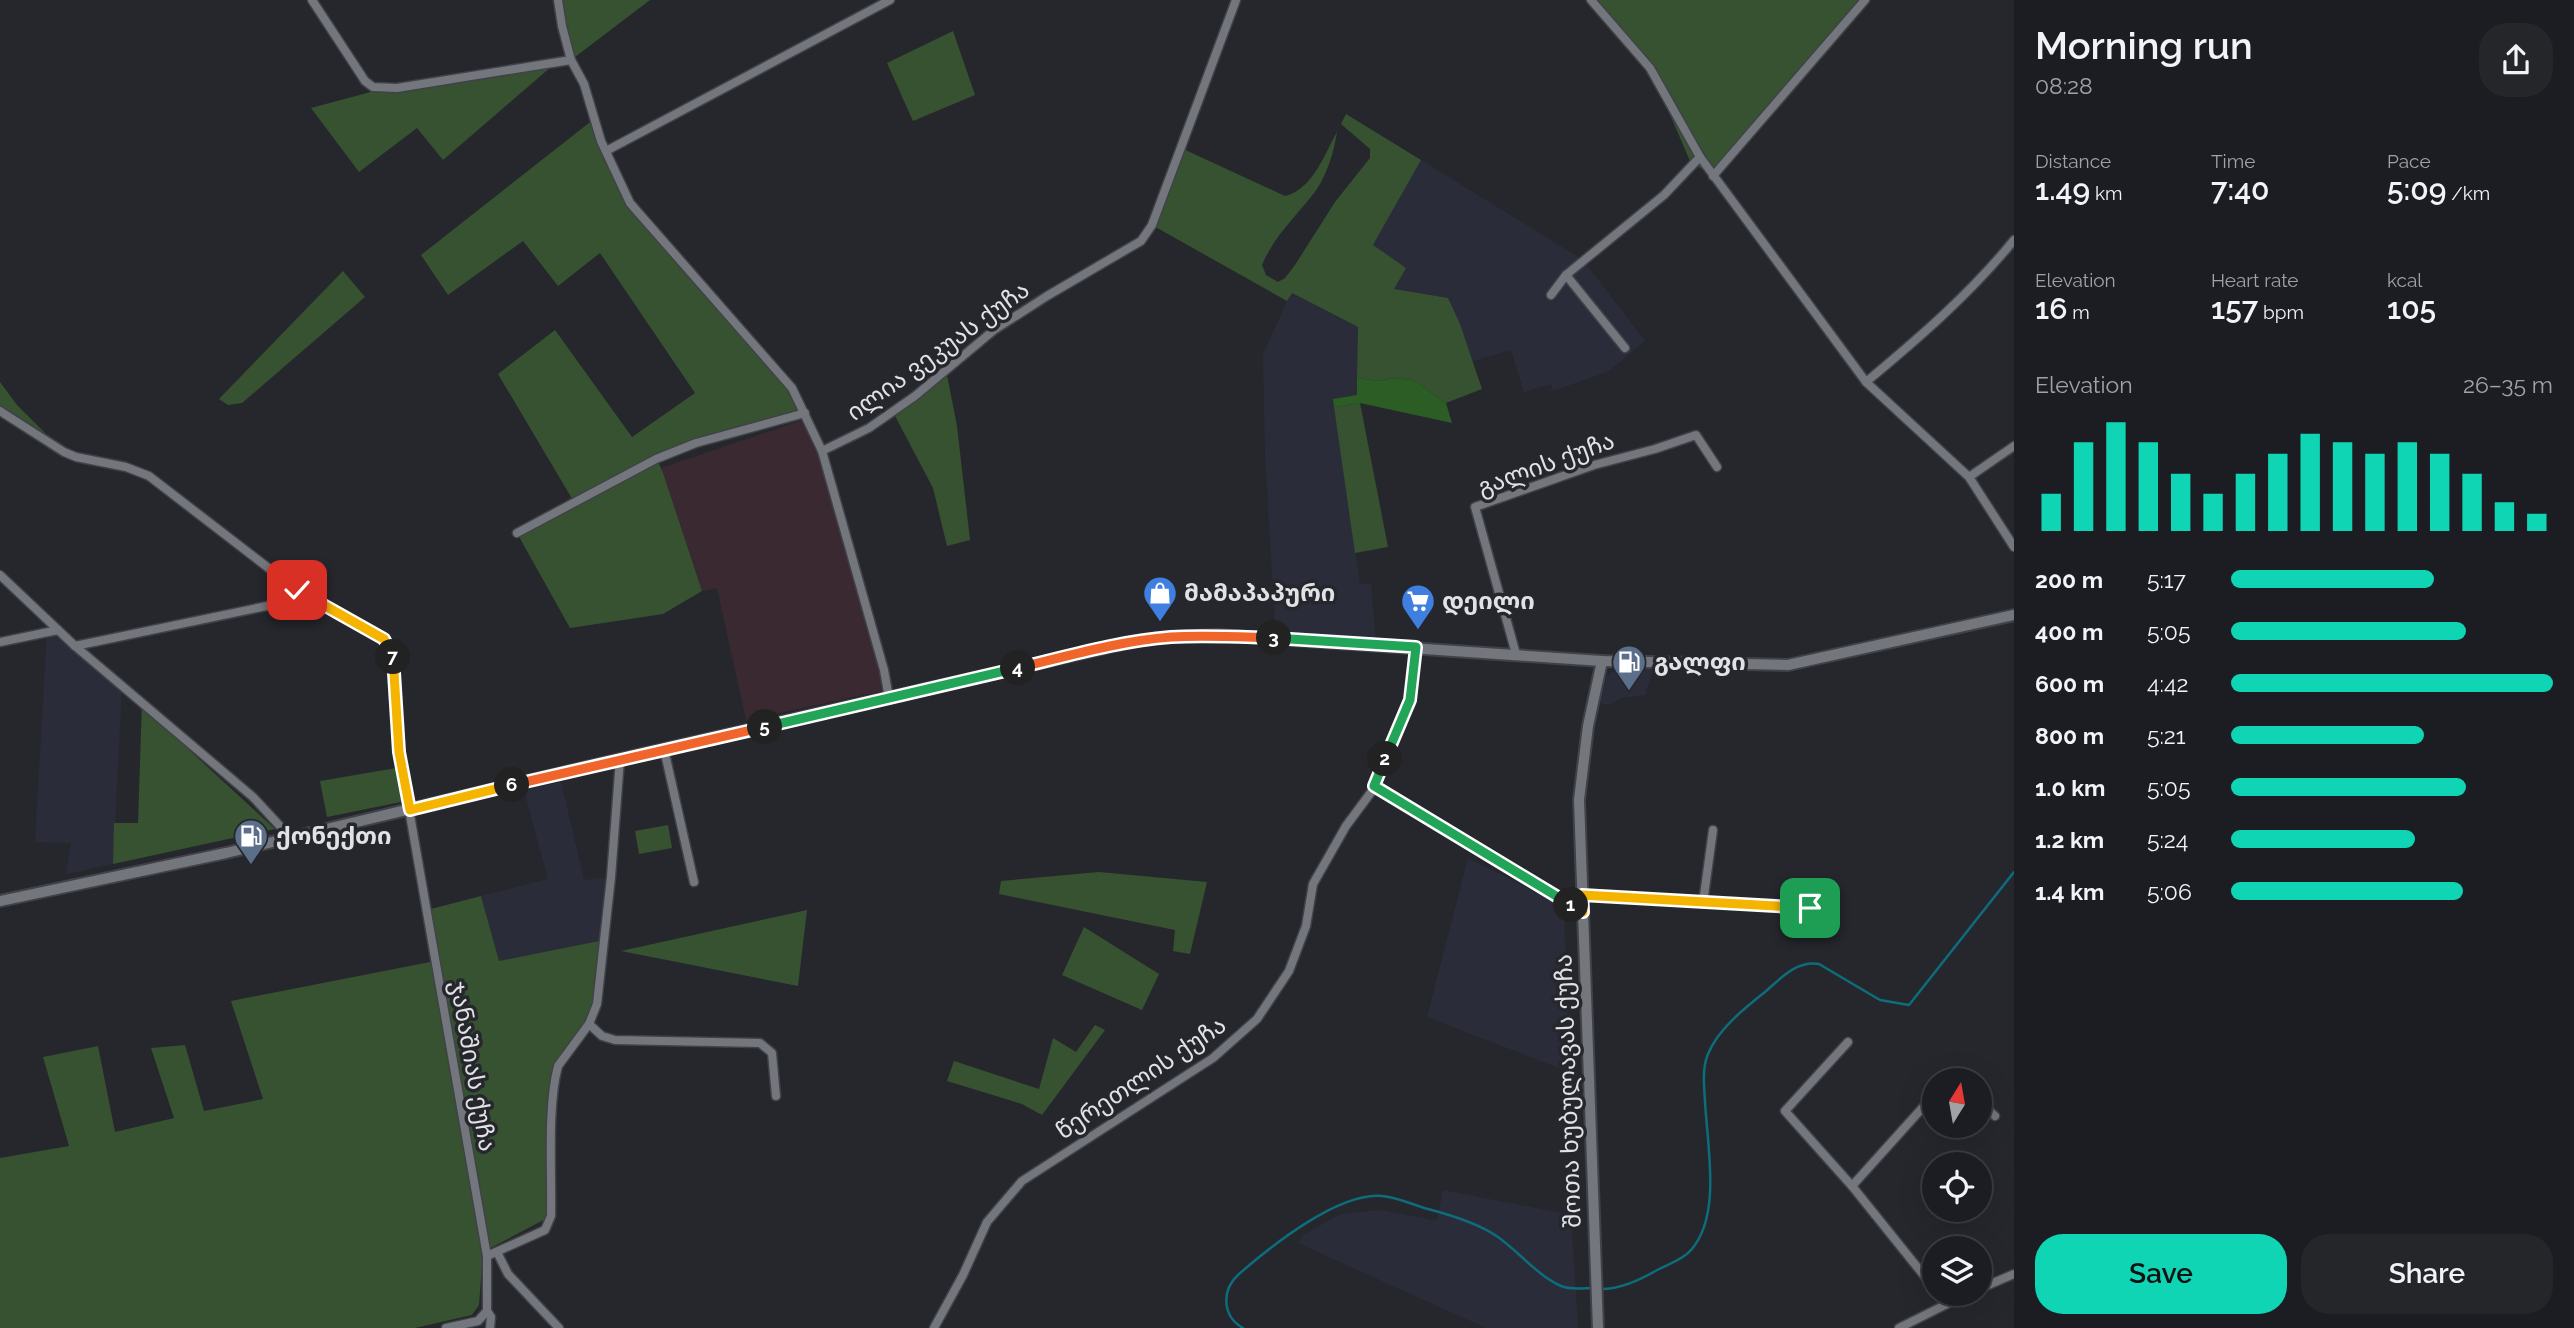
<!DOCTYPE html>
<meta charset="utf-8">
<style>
body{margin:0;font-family:Raleway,"Noto Sans Georgian",sans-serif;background:#25262a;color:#f1f3f6;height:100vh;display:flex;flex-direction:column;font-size:26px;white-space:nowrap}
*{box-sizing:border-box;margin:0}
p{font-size:23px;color:#a0a2a5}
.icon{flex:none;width:38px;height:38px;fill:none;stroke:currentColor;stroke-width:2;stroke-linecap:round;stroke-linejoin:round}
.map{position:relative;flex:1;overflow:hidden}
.drawer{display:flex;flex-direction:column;background:#1c1d22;width:560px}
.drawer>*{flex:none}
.needle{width:46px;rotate:11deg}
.buttons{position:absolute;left:1922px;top:1068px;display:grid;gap:14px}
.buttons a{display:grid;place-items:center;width:70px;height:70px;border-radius:50%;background:#1c1d22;box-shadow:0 7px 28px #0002,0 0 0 2px #3a3b40;font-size:35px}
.pin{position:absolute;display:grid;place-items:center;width:60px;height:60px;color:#fff;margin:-30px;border-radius:14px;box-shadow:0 4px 10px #0006}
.km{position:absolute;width:35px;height:35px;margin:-18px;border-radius:50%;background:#222;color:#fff;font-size:19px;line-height:35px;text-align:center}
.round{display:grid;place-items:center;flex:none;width:74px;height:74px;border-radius:28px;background:#25262a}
.head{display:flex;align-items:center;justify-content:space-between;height:119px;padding:0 21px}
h1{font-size:38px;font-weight:600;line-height:52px}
.metrics{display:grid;grid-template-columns:repeat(3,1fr);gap:10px;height:119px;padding:7px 21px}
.metrics div{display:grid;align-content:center}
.metrics b{font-size:30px;font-weight:600}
.metrics small{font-size:19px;font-weight:400}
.metrics p{font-size:19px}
.chart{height:196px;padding:14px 21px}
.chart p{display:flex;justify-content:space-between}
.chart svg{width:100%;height:126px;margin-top:7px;stroke:#0fd5b4;stroke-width:6}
.action{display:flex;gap:14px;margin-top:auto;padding:14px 21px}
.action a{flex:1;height:80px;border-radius:28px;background:#0fd5b4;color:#111;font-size:28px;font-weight:600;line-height:80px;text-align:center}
.action a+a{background:#25262a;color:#f1f3f6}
ul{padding:0 21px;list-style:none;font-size:23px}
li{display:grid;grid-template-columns:112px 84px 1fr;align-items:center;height:52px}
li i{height:18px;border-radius:9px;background:#0fd5b4}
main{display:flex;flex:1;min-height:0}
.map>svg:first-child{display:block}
.built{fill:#2a2d39}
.education{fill:#3b2932}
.green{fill:#365231}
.forest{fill:#2b5d24}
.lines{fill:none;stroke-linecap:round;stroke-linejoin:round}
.stream{stroke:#0d6d7c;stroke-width:2.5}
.street-casing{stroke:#414248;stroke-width:11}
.secondary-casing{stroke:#414248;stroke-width:14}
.street{stroke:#74767d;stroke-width:8}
.secondary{stroke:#74767d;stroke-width:10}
.split-1-casing{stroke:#fff;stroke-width:14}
.split-2-casing{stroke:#fff;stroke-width:14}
.split-3-casing{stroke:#fff;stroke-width:14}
.split-4-casing{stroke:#fff;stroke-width:14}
.split-5-casing{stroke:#fff;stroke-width:14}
.split-6-casing{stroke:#fff;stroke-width:14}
.split-7-casing{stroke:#fff;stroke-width:14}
.split-8-casing{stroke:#fff;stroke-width:14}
.split-1{stroke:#f5b400;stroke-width:9}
.split-2{stroke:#22a559;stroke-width:9}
.split-3{stroke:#22a559;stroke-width:9}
.split-4{stroke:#f0652b;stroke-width:9}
.split-5{stroke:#22a559;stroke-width:9}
.split-6{stroke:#f0652b;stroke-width:9}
.split-7{stroke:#f5b400;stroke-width:9}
.split-8{stroke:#f5b400;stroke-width:9}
.labels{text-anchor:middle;stroke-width:7;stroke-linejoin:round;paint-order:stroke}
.street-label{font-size:24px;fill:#e1e2e6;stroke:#26272d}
.poi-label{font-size:24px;font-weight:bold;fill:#e1e2e6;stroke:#26272d;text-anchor:start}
</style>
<main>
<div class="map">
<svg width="2014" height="1328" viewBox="0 0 2014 1328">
<rect width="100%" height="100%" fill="#26272d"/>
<!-- built -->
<g class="built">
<path d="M1421,160L1583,260L1645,341L1609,371L1553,391L1551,384L1524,392L1511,350L1473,361L1448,298L1393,289L1373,245Z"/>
<path d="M1291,293L1358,327L1357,395L1333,400L1360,584L1371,583L1376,645L1276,639L1265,454L1263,354Z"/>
<path d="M58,630L122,685L113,864L66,874L71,843L35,842L47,632Z"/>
<path d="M1654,666L1645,695L1621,698L1609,705L1600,703L1607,676L1618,667Z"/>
<path d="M561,782L584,880L611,877L604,940L499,961L481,896L548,879L524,790Z"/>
<path d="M1468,858L1564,907L1569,1072L1427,1017Z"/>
<path d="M1443,1190L1571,1215L1578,1328H1486L1298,1243L1303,1235L1341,1214L1381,1210L1437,1221Z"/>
</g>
<!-- education -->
<path class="education" d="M803,420L819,451L879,666L883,691L746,720L717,588L702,591L661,468Z"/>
<!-- green -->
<g class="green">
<path d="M558,0H650L571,60Z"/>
<path d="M1591,0H1865L1713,176L1690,161L1650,68Z"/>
<path d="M953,31L975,95L913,121L887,63Z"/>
<path d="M559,60L443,160L417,128L359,172L311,108L382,89Z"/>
<path d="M1346,114L1421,160L1373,245L1406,268L1394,289L1448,298L1460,324L1482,389L1446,403L1413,380L1392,378L1379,381L1357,378L1358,327L1292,293L1287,301L1152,225L1181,148L1285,196C1313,189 1324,155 1337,132C1334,151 1328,172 1317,189C1298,215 1275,234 1262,265L1266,275L1278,282L1285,278L1295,265L1335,202L1370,158V149L1341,124Z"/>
<path d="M594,119L630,203L792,388L805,413L657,459L663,473L702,591L663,614L570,628L517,533L574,502L498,374L555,330L632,437L695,393L600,253L558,286L523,241L448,295L421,255Z"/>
<path d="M343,271L365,297L242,403L228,405L219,399Z"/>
<path d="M946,370L957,426L970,540L947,546L933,488L893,412Z"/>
<path d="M0,382L17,405L64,452L0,411Z"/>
<path d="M1360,403L1388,547L1355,553L1334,407Z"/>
<path d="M142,702L188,740V749L275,829L113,864L114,823H138Z"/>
<path d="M402,767L401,802L327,817L320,781Z"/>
<path d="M668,825L672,848L639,854L635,831Z"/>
<path d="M1099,872L1207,882L1190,954L1173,951L1175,930L999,894L1001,881Z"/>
<path d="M481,896L499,961L604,940L597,1004L556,1074L551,1216L483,1252L479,1305L472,1315L415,1328H0V1158L69,1146L43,1057L98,1046L115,1132L174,1118L151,1048L185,1045L204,1111L263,1099L231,1001L435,961L427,910Z"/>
<path d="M807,910L798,986L621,951Z"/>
<path d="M1084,927L1159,974L1142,1010L1062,975Z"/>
<path d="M1095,1025L1105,1030L1042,1115L1022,1104L947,1081L954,1061L1039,1089L1053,1038L1076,1052Z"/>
</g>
<!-- forest -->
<path class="forest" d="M1357,378L1379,381L1392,378L1413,380L1446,403L1452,423L1360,403L1334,407L1333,399L1357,395Z"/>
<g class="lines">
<!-- stream -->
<g class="stream">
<path d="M1600,1289C1620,1290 1642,1279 1659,1269C1669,1264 1684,1259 1691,1250C1722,1215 1707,1145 1705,1101C1704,1086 1702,1068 1708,1054C1718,1029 1745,1008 1765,992C1781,978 1797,960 1819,964L1880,1000L1909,1005L2014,872"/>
<path d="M1243,1328C1222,1316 1221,1290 1239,1274C1270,1247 1338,1192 1382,1196C1397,1197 1413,1205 1428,1209C1451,1215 1478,1223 1498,1237C1519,1252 1537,1275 1561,1286C1570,1290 1584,1288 1593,1288"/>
</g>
<!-- street casing -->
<g class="street-casing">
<g id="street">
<path d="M312,0L365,81L373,87L397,88L571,60"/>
<path d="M558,0L562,26L571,60L584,84L601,141L630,203L792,388L822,451L884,670L889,698"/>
<path d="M1591,0L1650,68L1700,157L1866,382L1969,477L2014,547"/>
<path d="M606,151L890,0"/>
<path d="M1713,176L1865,0"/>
<path d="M1566,275L1625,348"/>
<path d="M1551,295L1566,275L1664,195L1700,157"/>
<path d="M1866,382C1919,338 1970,294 2014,240"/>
<path d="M0,411L64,452L76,457L126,467L149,476L297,590L384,639L392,652L399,752L487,1256V1311L491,1317L490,1328"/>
<path d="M822,451L869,428L915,396L994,330L1047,296L1141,241L1152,225L1236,0"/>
<path d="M1969,477L2014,446"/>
<path d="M517,533L656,459L696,443L805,413"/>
<path d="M0,575L75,646L253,797L291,838"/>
<path d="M0,642L58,630"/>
<path d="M75,646L310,597"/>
<path d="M1516,654L1475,507L1594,465L1655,449L1696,435L1717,467"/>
<path d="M664,749L694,882"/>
<path d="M1374,786L1583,912"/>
<path d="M1582,895L1810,908"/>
<path d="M1703,903L1713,830"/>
<path d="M589,1024L602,1036L615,1040L760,1043L772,1053L776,1096"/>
<path d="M1848,1042L1785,1111L1852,1186L1934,1288"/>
<path d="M1947,1080L1951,1075L1956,1080"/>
<path d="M1979,1102L1995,1116"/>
<path d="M1852,1186L1934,1095"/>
<path d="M497,1252L508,1274L559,1328"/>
<path d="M487,1256L545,1230L551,1216C552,1172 547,1107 558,1066L589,1024L597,1004L611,877L620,759"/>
<path d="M1979,1289L2014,1274"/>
<path d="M1938,1293L1946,1303"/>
<path d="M446,1328L478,1321L487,1311"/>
<path d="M934,1328L963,1275L987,1222L1022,1181L1213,1058L1257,1019L1289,971L1306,926L1313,884L1346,826L1372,791L1410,700L1416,647"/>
<path d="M1899,1328L1969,1293"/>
</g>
</g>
<!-- secondary casing -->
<g class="secondary-casing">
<g id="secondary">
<path d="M0,901L226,853L620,759L1136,641L1170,637L1217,635L1602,661L1788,665L2014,615"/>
<path d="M1598,1328L1579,800L1588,726L1602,661"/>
</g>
</g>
<!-- street -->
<use href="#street" class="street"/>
<!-- secondary -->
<use href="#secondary" class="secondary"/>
</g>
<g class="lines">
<!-- split-1 casing -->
<g class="split-1-casing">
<path id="split-1" d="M1571,905L1583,912L1582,895L1810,908"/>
</g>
<!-- split-2 casing -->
<g class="split-2-casing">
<path id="split-2" d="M1385,759L1374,786L1571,905"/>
</g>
<!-- split-3 casing -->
<g class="split-3-casing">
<path id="split-3" d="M1274,638L1416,647L1410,700L1385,759"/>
</g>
<!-- split-4 casing -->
<g class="split-4-casing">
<path id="split-4" d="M1018,668C1068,656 1119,641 1171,637C1206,635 1240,637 1274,638"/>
</g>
<!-- split-5 casing -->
<g class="split-5-casing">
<path id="split-5" d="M765,727L1018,668"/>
</g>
<!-- split-6 casing -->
<g class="split-6-casing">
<path id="split-6" d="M512,785L765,727"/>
</g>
<!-- split-7 casing -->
<g class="split-7-casing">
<path id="split-7" d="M393,657L399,752L410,810L512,785"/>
</g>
<!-- split-8 casing -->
<g class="split-8-casing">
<path id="split-8" d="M297,590L384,639L393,657"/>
</g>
<!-- split-1 -->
<use href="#split-1" class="split-1"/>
<!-- split-2 -->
<use href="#split-2" class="split-2"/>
<!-- split-3 -->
<use href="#split-3" class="split-3"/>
<!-- split-4 -->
<use href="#split-4" class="split-4"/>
<!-- split-5 -->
<use href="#split-5" class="split-5"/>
<!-- split-6 -->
<use href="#split-6" class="split-6"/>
<!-- split-7 -->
<use href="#split-7" class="split-7"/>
<!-- split-8 -->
<use href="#split-8" class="split-8"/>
</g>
<!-- icons -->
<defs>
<g id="shop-pin" transform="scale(1.75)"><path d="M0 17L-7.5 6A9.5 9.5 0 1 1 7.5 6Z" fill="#3f7fe0" stroke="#26272d"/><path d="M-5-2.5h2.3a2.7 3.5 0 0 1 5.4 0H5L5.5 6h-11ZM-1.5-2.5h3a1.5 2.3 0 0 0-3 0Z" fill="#fff"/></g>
<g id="supermarket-pin" transform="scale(1.75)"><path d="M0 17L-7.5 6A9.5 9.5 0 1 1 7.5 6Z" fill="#3f7fe0" stroke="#26272d"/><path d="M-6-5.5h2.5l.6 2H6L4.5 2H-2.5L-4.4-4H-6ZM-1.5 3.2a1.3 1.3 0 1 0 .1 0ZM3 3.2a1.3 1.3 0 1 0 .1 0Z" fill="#fff"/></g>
<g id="fuel-pin" transform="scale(1.75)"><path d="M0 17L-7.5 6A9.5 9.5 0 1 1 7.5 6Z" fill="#5c6f8a" stroke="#26272d"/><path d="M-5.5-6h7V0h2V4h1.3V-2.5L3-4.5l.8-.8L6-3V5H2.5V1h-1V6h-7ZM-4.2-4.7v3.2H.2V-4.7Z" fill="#fff"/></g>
</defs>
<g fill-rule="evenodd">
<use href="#shop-pin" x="1160" y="593"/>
<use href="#supermarket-pin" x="1418" y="601"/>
<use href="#fuel-pin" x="1629" y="662"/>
<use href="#fuel-pin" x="251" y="836"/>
</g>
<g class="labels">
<!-- street labels -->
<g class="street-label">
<text transform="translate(938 351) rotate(-36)" y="8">ილია ვეკუას ქუჩა</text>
<text transform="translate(1546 464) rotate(-20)" y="8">გალის ქუჩა</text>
<text transform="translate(473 1066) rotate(80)" y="8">ჯანაშიას ქუჩა</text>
<text transform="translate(1141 1078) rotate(-34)" y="8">წერეთლის ქუჩა</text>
<text transform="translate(1568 1091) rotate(-92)" y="8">შოთა ხუბულავას ქუჩა</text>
</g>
<!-- poi labels -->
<g class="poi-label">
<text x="1184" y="601">მამაპაპური</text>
<text x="1442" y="609">დეილი</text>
<text x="1654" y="670">გალფი</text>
<text x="276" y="844">ქონექთი</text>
</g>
</g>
</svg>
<div class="buttons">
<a><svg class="needle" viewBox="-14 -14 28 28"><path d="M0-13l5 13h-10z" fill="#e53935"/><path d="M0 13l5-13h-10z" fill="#a0a2a5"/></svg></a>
<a><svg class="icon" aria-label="locate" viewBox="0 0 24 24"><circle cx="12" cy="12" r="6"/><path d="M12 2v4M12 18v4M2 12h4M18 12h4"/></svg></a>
<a><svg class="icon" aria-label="layers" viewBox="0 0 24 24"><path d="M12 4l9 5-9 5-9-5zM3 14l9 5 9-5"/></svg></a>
</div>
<div class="pin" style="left:1810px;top:908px;background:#1e9e55"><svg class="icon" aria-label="arrive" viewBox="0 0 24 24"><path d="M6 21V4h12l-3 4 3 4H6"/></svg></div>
<div class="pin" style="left:297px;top:590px;background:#d93025"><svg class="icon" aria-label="check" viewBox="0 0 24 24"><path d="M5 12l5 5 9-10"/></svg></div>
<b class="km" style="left:1571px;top:905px">1</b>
<b class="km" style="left:1385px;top:759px">2</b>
<b class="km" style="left:1274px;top:638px">3</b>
<b class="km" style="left:1018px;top:668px">4</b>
<b class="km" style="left:765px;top:727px">5</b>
<b class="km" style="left:512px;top:785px">6</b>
<b class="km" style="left:393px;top:657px">7</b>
</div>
<section class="drawer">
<div class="head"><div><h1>Morning run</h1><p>08:28</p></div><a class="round"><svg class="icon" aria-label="share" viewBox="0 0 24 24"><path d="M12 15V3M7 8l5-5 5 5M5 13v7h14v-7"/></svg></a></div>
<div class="metrics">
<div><p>Distance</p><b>1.49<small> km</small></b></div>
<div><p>Time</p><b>7:40</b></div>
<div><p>Pace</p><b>5:09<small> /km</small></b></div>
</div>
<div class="metrics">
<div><p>Elevation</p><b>16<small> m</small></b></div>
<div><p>Heart rate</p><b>157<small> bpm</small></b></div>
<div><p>kcal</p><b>105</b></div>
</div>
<div class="chart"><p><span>Elevation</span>26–35 m</p>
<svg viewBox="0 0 160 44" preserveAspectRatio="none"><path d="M5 44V31M15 44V13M25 44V6M35 44V13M45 44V24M55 44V31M65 44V24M75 44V17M85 44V10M95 44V13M105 44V17M115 44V13M125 44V17M135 44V24M145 44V34M155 44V38"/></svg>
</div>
<ul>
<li><b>200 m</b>5:17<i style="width:63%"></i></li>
<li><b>400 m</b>5:05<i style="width:73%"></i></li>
<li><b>600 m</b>4:42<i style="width:100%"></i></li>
<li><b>800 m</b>5:21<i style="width:60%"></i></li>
<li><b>1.0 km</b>5:05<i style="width:73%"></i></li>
<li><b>1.2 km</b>5:24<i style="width:57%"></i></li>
<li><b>1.4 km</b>5:06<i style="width:72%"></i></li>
</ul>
<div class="action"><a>Save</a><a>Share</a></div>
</section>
</main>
